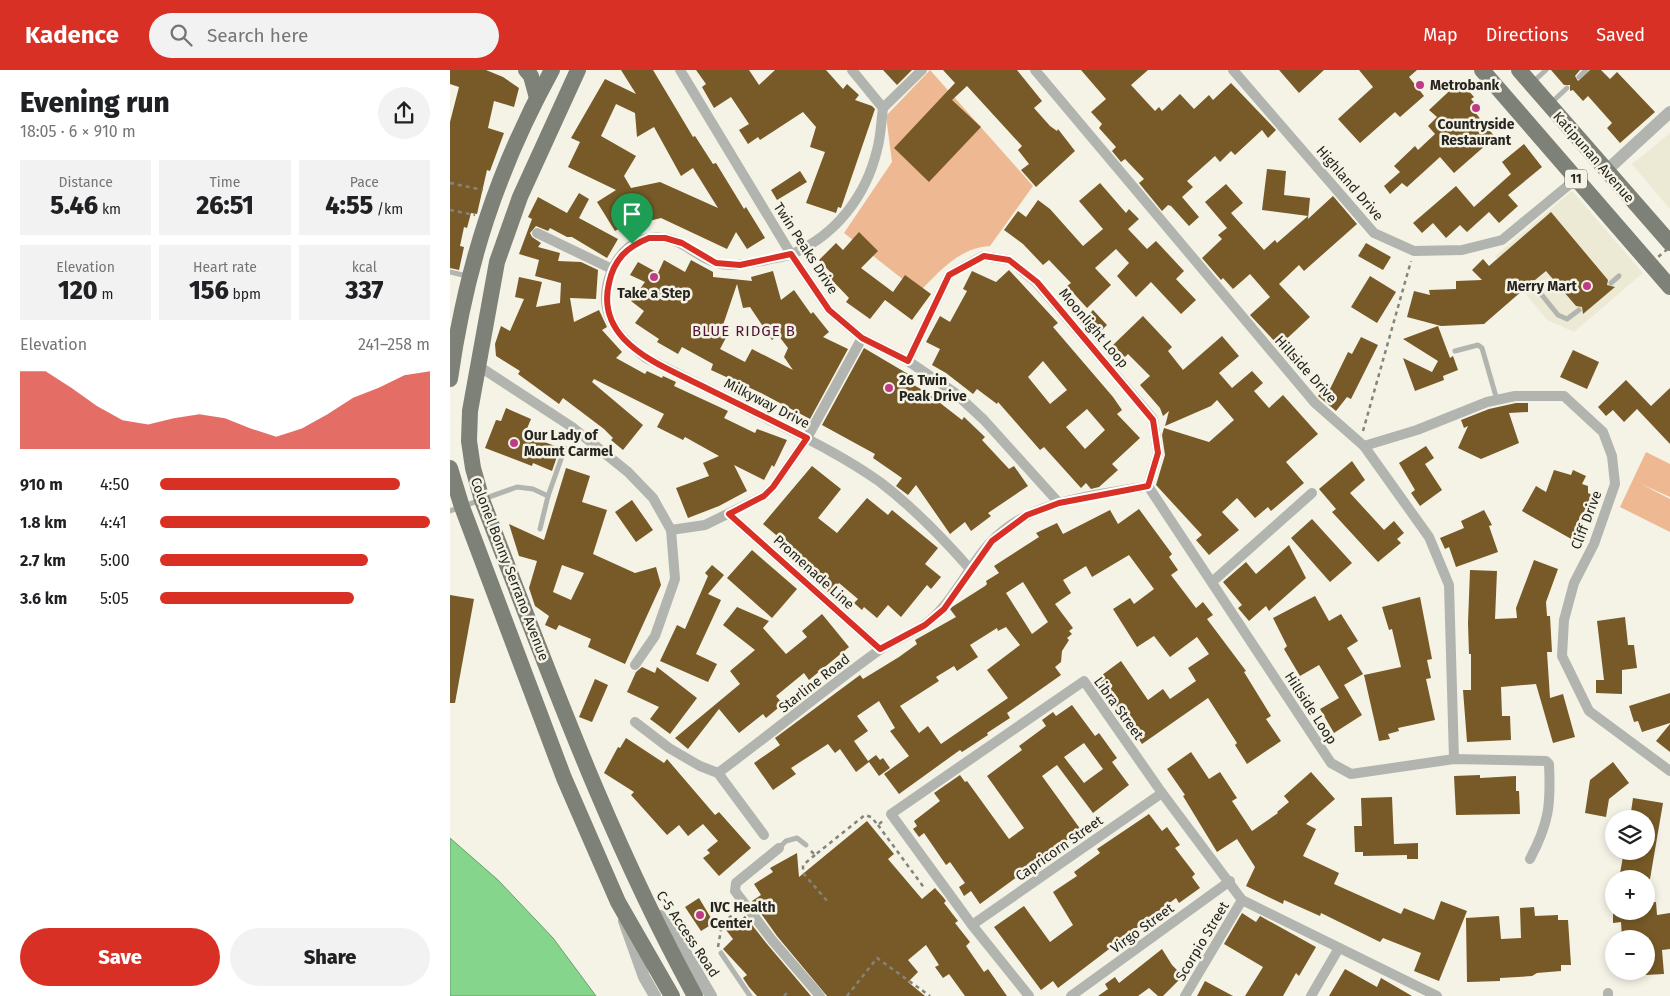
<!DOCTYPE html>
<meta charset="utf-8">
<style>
body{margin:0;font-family:"Fira Sans",sans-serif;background:#f2f2f2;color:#202124;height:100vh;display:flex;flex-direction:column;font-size:19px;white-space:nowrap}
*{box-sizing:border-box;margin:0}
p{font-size:16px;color:#757577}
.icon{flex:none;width:28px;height:28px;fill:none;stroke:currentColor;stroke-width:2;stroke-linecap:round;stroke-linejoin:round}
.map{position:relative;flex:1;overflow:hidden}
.sheet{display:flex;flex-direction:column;background:#fff;width:450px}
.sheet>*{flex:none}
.tools{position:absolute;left:1155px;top:740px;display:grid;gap:10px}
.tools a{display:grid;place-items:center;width:50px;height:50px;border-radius:50%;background:#fff;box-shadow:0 2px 8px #0003;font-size:25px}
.pin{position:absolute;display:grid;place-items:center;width:42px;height:42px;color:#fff;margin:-51px -21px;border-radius:50% 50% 50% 0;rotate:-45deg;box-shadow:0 0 5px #0007}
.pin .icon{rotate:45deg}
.round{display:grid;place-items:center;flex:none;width:52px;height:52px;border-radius:26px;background:#f2f2f2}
.overview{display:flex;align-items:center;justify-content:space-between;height:85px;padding:0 20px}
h1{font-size:28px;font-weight:800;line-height:38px}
.stats{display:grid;grid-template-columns:repeat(3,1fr);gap:8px;height:85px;padding:5px 20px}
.stats div{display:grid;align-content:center;border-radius:0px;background:#f2f2f2;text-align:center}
.stats b{font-size:25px;font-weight:800}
.stats small{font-size:14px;font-weight:400}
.stats p{font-size:14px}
.chart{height:140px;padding:10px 20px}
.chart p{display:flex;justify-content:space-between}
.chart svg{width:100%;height:90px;margin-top:5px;fill:#d93025;opacity:.7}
.button{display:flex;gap:10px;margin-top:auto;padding:10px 20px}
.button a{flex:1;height:58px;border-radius:30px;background:#d93025;color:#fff;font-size:20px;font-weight:800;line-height:58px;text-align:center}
.button a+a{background:#f2f2f2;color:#202124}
ul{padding:0 20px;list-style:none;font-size:16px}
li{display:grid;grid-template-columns:80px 60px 1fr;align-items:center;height:38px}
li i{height:12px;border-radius:6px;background:#d93025}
header{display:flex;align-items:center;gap:30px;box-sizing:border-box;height:70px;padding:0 25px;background:#d93025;color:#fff}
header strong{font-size:24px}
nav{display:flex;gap:28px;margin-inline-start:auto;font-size:18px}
.search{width:350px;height:45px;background:#f2f2f2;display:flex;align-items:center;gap:12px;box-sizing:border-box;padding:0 18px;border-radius:28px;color:#757577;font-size:19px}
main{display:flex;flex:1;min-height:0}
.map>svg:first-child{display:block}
.built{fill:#ecead5}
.green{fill:#edb892}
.water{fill:#85d58c;stroke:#68a06b}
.building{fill:#775a27;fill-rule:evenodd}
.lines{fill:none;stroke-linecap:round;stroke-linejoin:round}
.path{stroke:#85847b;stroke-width:2.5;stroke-dasharray:4 4;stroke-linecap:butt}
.service{stroke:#b2b5af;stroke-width:5}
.minor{stroke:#b2b5af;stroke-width:10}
.tertiary{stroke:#b2b5af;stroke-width:12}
.primary{stroke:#7d8177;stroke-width:16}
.path-bridge{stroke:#85847b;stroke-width:2.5;stroke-dasharray:4 4;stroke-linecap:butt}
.route-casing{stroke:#fff;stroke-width:10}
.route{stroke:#d93025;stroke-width:6}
.poi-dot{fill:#be3c85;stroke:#f5f3e6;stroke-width:2}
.labels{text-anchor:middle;stroke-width:5;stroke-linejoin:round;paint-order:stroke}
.shield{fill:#f5f3e6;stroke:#63625b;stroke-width:1}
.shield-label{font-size:12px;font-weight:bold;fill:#25241f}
.poi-label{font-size:14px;font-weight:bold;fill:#25241f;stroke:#f5f3e6;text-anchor:start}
.street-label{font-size:14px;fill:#25241f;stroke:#f5f3e6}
.neighbourhood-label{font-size:15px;letter-spacing:1px;fill:#501236;stroke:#f5f3e6}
</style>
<header>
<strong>Kadence</strong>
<div class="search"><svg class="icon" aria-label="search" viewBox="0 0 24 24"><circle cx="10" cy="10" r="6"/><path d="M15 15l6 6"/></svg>Search here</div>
<nav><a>Map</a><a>Directions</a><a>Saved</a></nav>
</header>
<main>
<section class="sheet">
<div class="overview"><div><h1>Evening run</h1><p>18:05 · 6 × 910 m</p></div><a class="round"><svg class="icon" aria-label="share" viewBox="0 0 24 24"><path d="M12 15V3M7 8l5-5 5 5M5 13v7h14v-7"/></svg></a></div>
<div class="stats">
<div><p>Distance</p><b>5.46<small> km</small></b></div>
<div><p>Time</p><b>26:51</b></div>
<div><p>Pace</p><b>4:55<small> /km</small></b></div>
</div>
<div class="stats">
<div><p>Elevation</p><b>120<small> m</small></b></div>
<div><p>Heart rate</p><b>156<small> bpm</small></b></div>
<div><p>kcal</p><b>337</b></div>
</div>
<div class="chart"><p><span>Elevation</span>241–258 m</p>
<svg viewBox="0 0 160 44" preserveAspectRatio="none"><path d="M0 44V6L10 6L20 14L30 23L40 30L50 32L60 29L70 27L80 29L90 34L100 38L110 34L120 27L130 19L140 14L150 8L160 6V44z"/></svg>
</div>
<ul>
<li><b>910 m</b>4:50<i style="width:89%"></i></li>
<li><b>1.8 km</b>4:41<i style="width:100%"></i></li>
<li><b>2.7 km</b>5:00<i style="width:77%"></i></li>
<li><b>3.6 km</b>5:05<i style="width:72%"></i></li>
</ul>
<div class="button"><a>Save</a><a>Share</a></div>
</section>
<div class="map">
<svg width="1220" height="926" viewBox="0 0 1220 926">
<rect width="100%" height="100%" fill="#f5f3e6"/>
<!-- built -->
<g class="built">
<path d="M1220,63V139L1182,94Z"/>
<path d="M1122,121L1193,203L1124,262L1097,250L1045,186Z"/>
</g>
<!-- green -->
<g class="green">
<path d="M480,0L583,116L540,176C509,178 490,201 469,222L394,163L442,92L436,46Z"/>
<path d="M1196,382L1220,394V427L1191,414L1220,429V462L1170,437Z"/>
</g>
<!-- water -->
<path class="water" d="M0,768L48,810L103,868L146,926H0Z"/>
<!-- building -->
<g class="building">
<path d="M0,0H36L53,7L69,18L64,37L44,31L38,58L54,63L40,101L37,100L27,144L21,143L17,158L14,157L10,176L14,177L9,200L0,198V52L9,17L0,14Z"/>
<path d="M171,0H203L243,67L245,66L263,94L266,93L294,139L296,137L315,168L297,179L286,162L277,179L211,148L195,152L193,144L165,161L147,132L166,120L118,97L130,72L121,68L155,9L186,24ZM166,34L185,43L187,67L204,57L231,106L243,98L268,138L210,112L181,118L174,106L186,86L151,66Z"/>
<path d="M246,0H299L309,15L325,0H376L393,19L397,14L409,25L405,30L422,36L425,39L391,138L388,137L386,143L356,133L375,82L360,77L366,57L353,42L310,70L308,67L298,74L289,60L299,54L281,27L264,38L252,17L256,14Z"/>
<path d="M433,0H462L447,15Z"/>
<path d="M493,0H567L592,31L584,38L600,56L607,61L608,59L625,81L586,117L571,100L579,94L568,80L572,76L517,16L502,30L531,57L479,112L444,78L505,13Z"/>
<path d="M631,0H698L681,15L705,41L709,37L712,41L730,24L744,39L759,25L763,30L781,13L826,60L818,68L812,60L785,85L781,81L770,92L765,86L737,111L743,117L732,127L749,147L739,156L721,136L718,135L712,141L689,113L694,109L675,89L671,92L662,81L666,77L649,58L652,54L641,42L656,29Z"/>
<path d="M829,0H874L849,23Z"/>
<path d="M909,0H967L959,7L974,26L950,47L945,42L910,73L888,49L923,17Z"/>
<path d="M1101,0H1130L1125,6L1128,11L1140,0H1151L1160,9L1167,2L1205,42L1170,73L1157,58L1162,53L1138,26L1133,31L1123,20L1120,21V15H1114Z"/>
<path d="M1010,11L1024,27L1021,29L1028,37L1024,41L1045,67L1004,103L990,87L957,117L952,113L940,124L934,116L950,102L944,96L965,76L968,80L985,64L978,56L987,47L979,40Z"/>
<path d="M1074,74L1092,97L1058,125L1068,136L1049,153L1039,142L1017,162L1010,155L996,168L983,153L972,163L963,153L1006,116L1024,137L1061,104L1052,92Z"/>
<path d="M817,99L836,101L834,125L860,128L858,149L883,126L907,154L854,201L849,195L829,214L860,247L829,276L800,245L820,227L800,204L783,219L773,208L771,210L752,188L772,169L768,165L777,158L755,132L776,114L793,133L781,143L814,180L825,170L827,173L858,146L812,140Z"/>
<path d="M350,101L357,112L327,130L321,120Z"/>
<path d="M650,113L676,143L679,139L689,149L678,159L697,179L706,171L734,201L726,209L746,230L731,244L701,212L686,227L667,206L679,193L666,179L645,198L661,215L637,238L617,216L621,213L599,190L593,195L573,174L554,160L568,141L576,147L588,130L600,139L633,176L653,159L629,131Z"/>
<path d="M129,123L139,129L129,148L168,169L157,188L122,167H117L100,158L98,161L86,156L80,163L82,167L91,173L88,177L110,183L108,191L131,192L148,200L146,229L120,228L124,252L149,240L157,257L152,260L172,282L166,288L195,304L197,301L212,308L213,306L226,312L224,316L278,341L274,348L305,363L307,359L337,370L324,397L322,395L314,410L284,395L297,421L269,436L238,448L226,418L259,406L253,393L269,386L235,367L233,370L207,357L214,344L144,309L142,312L193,355L173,380L161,370L163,368L154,359L113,328L109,334L68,304L70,301L46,286L45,274L51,256L60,261L74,229L65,227L69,207L92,212L86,237L110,233L111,213L85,206L89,190L69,184L82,149L78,147L88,127L117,143Z"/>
<path d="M1101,142L1158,210L1157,215L1165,217L1133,244L1132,237L1126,236L1096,201L1085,210L1080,211L1079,215L1034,254L991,256L957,247L964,221L980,225L979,220L1006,219V211L1032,210L1022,200L1033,189L1039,196Z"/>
<path d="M409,162L428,181L411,198L443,222L455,205L481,224L462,250L435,230L420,249L396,232L399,228L379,207L382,204L369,190L386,173L393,180Z"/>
<path d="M916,173L941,187L933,200L908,186Z"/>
<path d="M214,190L235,202L241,190L263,202V207L302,211L301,207L323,201L331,230L344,220L361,244L363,242L379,262L373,267L398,279L360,349L311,323L261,300L263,294L232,277L228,284L207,272L209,269L185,253L194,241L181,231L195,212L180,205L188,192L208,203ZM287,214L293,238L300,237L322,270L328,265L338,278L334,287L343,300L302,279L295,292L270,279L279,262L272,258Z"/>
<path d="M559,200L608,253L603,257L663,327L672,340L667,344L690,368L662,394L668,400L649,417L641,419L636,413L631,418L594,377L590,380L548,332L547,334L527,319L523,324L496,303L482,295L490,279L476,272L490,246L500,252L517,221L513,219L522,201L546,212ZM593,291L617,320L600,334L578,307ZM637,339L655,360L635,379L616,357Z"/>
<path d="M920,206L946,222L927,253L901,237Z"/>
<path d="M643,240L657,255L650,262L636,247Z"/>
<path d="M693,246L722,277L718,281L733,300L772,266L789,286L769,303L782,318L802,301L813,313L804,321L819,338L833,325L868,364L836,392L854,413L821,441L818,437L805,448L787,428L772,442L789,460L759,485L746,470L752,465L706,415L715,385L712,365L714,358L759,372L784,350L767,330L761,336L715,356L719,341L713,346L710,338L690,315L700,306L678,284L675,287L663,275Z"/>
<path d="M988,256L1000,288L1003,286L1008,300L993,306L994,310L965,321L953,288L982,302L988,291L953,269Z"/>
<path d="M911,267L928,275L901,329L897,327L886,341L868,326L875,317L879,321L898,282L902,284Z"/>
<path d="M414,278L458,304L455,310L476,322L512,350L514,347L535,367L532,370L559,399L564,396L578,416L538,443L541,446L521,461L515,452L500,464L466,415L458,425L446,416L452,408L423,388L425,384L372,355Z"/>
<path d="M1123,280L1149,292L1137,319L1110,307Z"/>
<path d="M1176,310L1201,336L1220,318V374L1187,339L1174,352L1163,340L1156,346L1148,337Z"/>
<path d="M1066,333H1078V342L1059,343L1069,373L1031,389L1008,378L1018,356L1014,358L1011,350L1039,339Z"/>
<path d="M56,338L81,349L76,361L93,368L92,371L110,378L102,401L83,393L82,396L35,378L46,350L51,351Z"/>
<path d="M976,376L984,388L975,394L992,420L970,436L961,423L965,420L949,393Z"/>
<path d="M902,391L915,410L900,423L934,460L944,451L954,463L947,469L951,473L928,492L882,442L886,439L869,419Z"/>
<path d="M362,396L391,419L368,448L387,463L417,428L438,445L442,440L488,478L475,494L491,507L481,519L477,515L451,547L438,535L427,548L414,537L412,540L404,533L408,529L389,513L380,524L373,517L375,514L354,497L358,492L313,454Z"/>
<path d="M116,398L140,406L132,432L157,440L143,484L185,503L206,497L211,515L175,594L138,577L141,569L109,555L106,560L95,555L99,546L85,536L79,518L87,491L69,486L59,454L94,470ZM112,495L134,503L121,530L103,522Z"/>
<path d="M1104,400L1121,405L1123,400L1136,406L1132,414L1138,416V423L1147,427L1123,470L1072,441L1086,416L1096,422Z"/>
<path d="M182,430L203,460L186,472L165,442Z"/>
<path d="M689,439L722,484L719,487L728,500L721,505L746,538L753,532L763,545L757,549L796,601L794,602L821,646L816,649L831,671L797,694L785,675L787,673L758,628L692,674L648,608L671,591L698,630L713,619L720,629L746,611L738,598L759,584L747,567L720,587L704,566L687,577L663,539L680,528L684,534L704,519L679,485L642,507L636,496L613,510L621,523L605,534L623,558L619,561L622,564L617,568L619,570L612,581L611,592L605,597L611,605L557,643L560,648L537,663L538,665L512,682L510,680L449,724L434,704L459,686L440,661L445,658L429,631L407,646L418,661L404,671L418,691L426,685L430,690L433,688L440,698L429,706L419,692L406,702L390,679L385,683L378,674L341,698L346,704L323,720L304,693L330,675L325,668L410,605L413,609L449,587L467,574L465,570L506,547L500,539L502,537L535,516L537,514L536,511L549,503L544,496L589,467L586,463L607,453L613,464L660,440L668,454ZM573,512L598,552L582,564L556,523ZM556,557L570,575L537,600L558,628L491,674L478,656L469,663L450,636L489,611L486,607L504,596L507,601L528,587L520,575L547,558L548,561Z"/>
<path d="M1034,440L1042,455L1039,456L1048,482L1006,497L999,477L995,479L990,468L1014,458L1011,451Z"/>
<path d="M862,449L902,493L880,512L841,468Z"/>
<path d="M839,475L856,508L819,541L816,536L799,551L788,538L792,535L773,512L796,492L806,504Z"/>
<path d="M302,480L347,519L322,548L277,508Z"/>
<path d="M1084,490L1108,499L1096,532L1097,546H1100L1102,582H1097L1100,628L1113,624L1125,667L1103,673L1086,614L1051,617L1052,646H1060L1061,670L1017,672L1013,620H1021V584H1019L1018,553L1020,500L1047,501L1045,549L1067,548L1066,538Z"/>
<path d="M262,495L274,505L258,524L271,530L246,584L267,594L258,612L210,591L227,555L235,559L258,506L255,503Z"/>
<path d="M0,525L24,529L5,633H0Z"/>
<path d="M865,526L879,551L891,544L908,571L897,578L913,604L894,615L912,645L884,663L870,639L889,628L869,595L850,606L834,579L837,576L823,548Z"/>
<path d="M970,527L982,589L977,590L981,608L976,609L985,650L948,658L949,661L938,664L940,669L929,671L914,605L951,597L942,559L939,560L932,537Z"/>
<path d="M287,537L319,551L313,558L336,584L357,567L352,561L372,544L399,577L359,610L354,603L326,626L333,634L316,648L313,644L289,663L269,639L238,679L225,668L290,614L280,601L305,580L273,555Z"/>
<path d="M1175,547L1178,575H1184L1187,598L1172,600V624L1146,623V610H1154L1147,551Z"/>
<path d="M192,597L205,603L207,597L247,628L220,664L200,649L209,637L177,622L186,602Z"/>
<path d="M145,609L158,615L142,652L129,647Z"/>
<path d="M1220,623V653L1192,662L1188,651L1184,652L1179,636Z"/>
<path d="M622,635L645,666L649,663L667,688L662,692L679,715L643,743L607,695L592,706L631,760L530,834L521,821L514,826L509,817L515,813L500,792L496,795L474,763L469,767L463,759L467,756L464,751L490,731L484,723L510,705L515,712L517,711L559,769L574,758L537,706L572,680L569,676L596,656L592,650L603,642L606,646ZM634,673L653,699L634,713L614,687Z"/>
<path d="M1220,654V682L1206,671Z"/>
<path d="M176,668L214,693L217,689L265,745L269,742L301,778L269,806L253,788L260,783L257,780L268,771L253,754L238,766L229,755L217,765L181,725L184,722L154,703L168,677L170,678Z"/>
<path d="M741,682L759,709L770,702L787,728L782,731L802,761L828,743L827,742L839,732L834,726L861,702L885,729L856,754L866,759L853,786L889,803L884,814L951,844L954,838L984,850L991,831L1017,841L989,911L964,901L971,883L933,868L930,872L871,843L870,846L834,830L833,834L796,816L805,797L787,769L767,782L733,726L735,725L717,699Z"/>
<path d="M1163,692L1179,713L1159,729L1156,747L1135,743L1140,710Z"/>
<path d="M1030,705V708L1066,706V721H1069L1070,744L1006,745L1004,706Z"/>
<path d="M942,727L944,774L968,773V789H957V785L913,786V782H905L904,756H912L911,728Z"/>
<path d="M1183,728L1213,733L1200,809H1169L1174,781H1196V749H1180Z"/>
<path d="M699,744L712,761L717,757L730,775L725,778L745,804L742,807L750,818L729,833L726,828L608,918L603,911L591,920L544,857L574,836L600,872L623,855L603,822L627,806L624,802L650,783L647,779Z"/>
<path d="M417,751L444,784L438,789L472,829L485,818L493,827L496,831L494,833L508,851L505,853L520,872L516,876L534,902L538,899L557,926H515L499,904L493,908L485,897L489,895L476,875L458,890L468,902L458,912L475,926H377L327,866L302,831L311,825L304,814L323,802L320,798L347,783L349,807Z"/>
<path d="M249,828L264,853L251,861L235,837Z"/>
<path d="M1206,832L1207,845L1220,843V879L1212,880L1214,904L1196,905V869H1172L1171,852L1163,853V841H1196V833Z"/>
<path d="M1084,837L1085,846L1108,845V850H1118L1121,895H1111V901L1087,903L1082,906L1050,908V911L1017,912L1016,848L1049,846L1051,869L1071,868L1070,838Z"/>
<path d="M792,843L806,852L810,846L866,877L849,906L846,903L833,926H795L813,897L774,874Z"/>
<path d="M295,846L317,874L361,926H307L299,917L293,908L297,905L273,879L283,869L276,860Z"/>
<path d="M712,879L722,895L733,906L713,926H708L699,918L688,926H648L658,919L655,914L665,907L669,913Z"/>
<path d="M895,899L927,917L931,908L962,926H879Z"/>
<path d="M755,911L783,926H747Z"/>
</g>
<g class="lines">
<!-- path -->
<g class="path">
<path d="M0,113L33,120"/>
<path d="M0,140L25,145"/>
<path d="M913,361L961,191"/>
<path d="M428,755L475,819"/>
<path d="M361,781L365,785L415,745L421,747L428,755L434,750"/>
<path d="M365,785L353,795V803L378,832"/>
<path d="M268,877L272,854L288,840"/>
<path d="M334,926L337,923"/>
<path d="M397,926L427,888L480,926"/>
</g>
<!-- service -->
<g class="service">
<path d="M1129,7L1136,0"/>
<path d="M1083,12L1096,0"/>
<path d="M1101,33L1117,18"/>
<path d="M0,202L17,206"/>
<path d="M1161,213L1169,206"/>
<path d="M1083,214L1108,245L1117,249L1129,240"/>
<path d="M1005,281L1028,275L1032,278L1047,330"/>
<path d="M0,441L67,417L83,419L98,426"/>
<path d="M90,459L98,426L115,378"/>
<path d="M329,778L336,771L347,768L356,775"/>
<path d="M271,883L300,926"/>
</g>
<!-- minor -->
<g class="minor">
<path d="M230,0L341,184L379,240L412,268L458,291L505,323L534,350L609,433"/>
<path d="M402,0L433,38C431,52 431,66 427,80C416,126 386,165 342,184C334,187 324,188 316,190C300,193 282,198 267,193C242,186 231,164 200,168C168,171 148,217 159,245C165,263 181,276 196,288C236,308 277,328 318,349C356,368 395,387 430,412C464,438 492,467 520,499"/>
<path d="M585,0L865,333L914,376L979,467L999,515L1004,689"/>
<path d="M783,0L924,163L964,181L1012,180L1052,170L1126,109"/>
<path d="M433,38L472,0"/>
<path d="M87,163L162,199"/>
<path d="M458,291L499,205L533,186L559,190L587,213L703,349L708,383L698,416"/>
<path d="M27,295L122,357L178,402L203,428L221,460L225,509L205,566L185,595"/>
<path d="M914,376L967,360L1037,332L1065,326H1114L1153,362L1162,386L1165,414L1144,474L1124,513L1114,550L1112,586L1139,641L1220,701"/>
<path d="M698,416L881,693L901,704L1004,689L1096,691L1099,694C1101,735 1099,753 1080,789"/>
<path d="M279,444L430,579"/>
<path d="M221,460L255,455L314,426L323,417L357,368L412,268"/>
<path d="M762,512L862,423"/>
<path d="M185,652L219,678L250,696L268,703L314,765"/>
<path d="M268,703C322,663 374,620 428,581C443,570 463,564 477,553C504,531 517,498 540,473C580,429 644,426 698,416"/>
<path d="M329,778L286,813L285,821L322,870L370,926"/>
<path d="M522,855L712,723"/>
<path d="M1158,923V926"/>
<path d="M579,926L522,855L441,744L634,611L712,723L792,830L987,926"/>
<path d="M621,926L780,811"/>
<path d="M735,926L792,830"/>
<path d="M861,926L889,878"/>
</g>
<!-- tertiary -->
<g class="tertiary">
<path d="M1156,101L1220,42"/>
<path d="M210,846L234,880L261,926"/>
<path d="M174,851L194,907L205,926"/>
</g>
<!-- primary -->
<g class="primary">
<path d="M76,0L81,6L87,28"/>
<path d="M128,0L70,127L47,192L20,341L19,371L23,398L32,430C97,597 158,768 245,926"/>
<path d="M1032,0L1220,217"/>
<path d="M1069,0L1220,173"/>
<path d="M0,309C16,196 47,100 102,0"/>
<path d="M0,398L12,437L114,708L168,832L222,926"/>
</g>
<!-- path-bridge -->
<path class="path-bridge" d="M1196,197L1220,177"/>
</g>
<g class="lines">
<!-- route casing -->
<g class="route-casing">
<path id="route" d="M199,168H215L232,173L266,193L290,195L341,184L379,240L412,268L458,291L499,205L534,186L559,190L587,212L703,350L708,383L698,416L609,433L577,445L542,471L494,539L475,555L430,579L279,444L314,426L323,417L357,368C321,350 284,332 248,314C222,301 194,290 174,269C159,253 154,234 159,213C164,189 177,177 199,168Z"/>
</g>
<!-- route -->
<use href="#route" class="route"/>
</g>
<!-- markers -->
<g class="poi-dot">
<circle cx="970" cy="15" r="5"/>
<circle cx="1026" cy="38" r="5"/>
<circle cx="204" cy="207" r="5"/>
<circle cx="1137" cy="216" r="5"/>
<circle cx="439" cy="318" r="5"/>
<circle cx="64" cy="373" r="5"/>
<circle cx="250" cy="845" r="5"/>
</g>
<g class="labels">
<!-- shield labels -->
<rect class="shield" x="1115" y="99.5" width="22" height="19" rx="4"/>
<g class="shield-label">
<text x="1126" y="113">11</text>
</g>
<!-- poi labels -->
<g class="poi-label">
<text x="980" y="20">Metrobank</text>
<text x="1026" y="59" text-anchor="middle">Countryside<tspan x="1026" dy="16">Restaurant</tspan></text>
<text x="1127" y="221" text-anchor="end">Merry Mart</text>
<text x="204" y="228" text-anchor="middle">Take a Step</text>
<text x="449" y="315">26 Twin<tspan x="449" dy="16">Peak Drive</tspan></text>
<text x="74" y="370">Our Lady of<tspan x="74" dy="16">Mount Carmel</tspan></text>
<text x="260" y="842">IVC Health<tspan x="260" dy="16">Center</tspan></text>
</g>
<!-- street labels -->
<g class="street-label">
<text transform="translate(1144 87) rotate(49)" y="5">Katipunan Avenue</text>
<text transform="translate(900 113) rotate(49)" y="5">Highland Drive</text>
<text transform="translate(356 178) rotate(57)" y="5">Twin Peaks Drive</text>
<text transform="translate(644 258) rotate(50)" y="5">Moonlight Loop</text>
<text transform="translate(856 299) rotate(48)" y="5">Hillside Drive</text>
<text transform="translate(317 333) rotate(27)" y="5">Milkyway Drive</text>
<text transform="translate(1136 450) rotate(-69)" y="5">Cliff Drive</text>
<text transform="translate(60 499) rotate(69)" y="5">Colonel Bonny Serrano Avenue</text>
<text transform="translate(364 502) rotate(42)" y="5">Promenade Line</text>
<text transform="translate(364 613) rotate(-38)" y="5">Starline Road</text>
<text transform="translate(669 638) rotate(54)" y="5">Libra Street</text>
<text transform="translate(861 638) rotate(57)" y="5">Hillside Loop</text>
<text transform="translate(609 778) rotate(-35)" y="5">Capricorn Street</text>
<text transform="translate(692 858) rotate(-36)" y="5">Virgo Street</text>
<text transform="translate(238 864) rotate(56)" y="5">C-5 Access Road</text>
<text transform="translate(752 871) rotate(-59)" y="5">Scorpio Street</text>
</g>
<!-- neighbourhood labels -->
<g class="neighbourhood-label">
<text x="294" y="266">BLUE RIDGE B</text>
</g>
</g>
</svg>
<div class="tools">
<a><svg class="icon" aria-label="layers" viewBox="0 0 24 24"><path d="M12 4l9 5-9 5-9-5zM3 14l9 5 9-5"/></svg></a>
<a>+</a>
<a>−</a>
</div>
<div class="pin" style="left:182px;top:174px;background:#1e9e55"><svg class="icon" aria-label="arrive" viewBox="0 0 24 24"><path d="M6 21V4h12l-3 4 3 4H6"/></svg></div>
</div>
</main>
